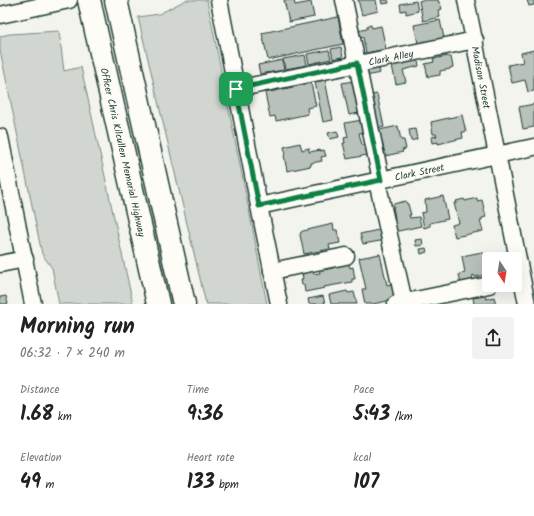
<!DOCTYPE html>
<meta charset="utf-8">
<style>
body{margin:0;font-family:Kalam,sans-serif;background:#f2f2f2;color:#222;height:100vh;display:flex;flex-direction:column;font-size:15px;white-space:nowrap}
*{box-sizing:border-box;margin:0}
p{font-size:13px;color:#767676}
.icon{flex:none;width:22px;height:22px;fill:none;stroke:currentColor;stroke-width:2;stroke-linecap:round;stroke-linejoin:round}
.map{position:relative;height:304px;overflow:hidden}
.drawer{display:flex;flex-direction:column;background:#fff;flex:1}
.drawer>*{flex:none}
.needle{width:26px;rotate:168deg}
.buttons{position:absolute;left:482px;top:252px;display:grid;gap:8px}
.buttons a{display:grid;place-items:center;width:40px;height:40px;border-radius:4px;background:#fff;box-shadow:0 4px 16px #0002;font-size:20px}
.pin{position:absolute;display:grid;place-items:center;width:34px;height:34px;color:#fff;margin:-17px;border-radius:8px;box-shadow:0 2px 6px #0006}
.round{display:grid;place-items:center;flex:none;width:42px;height:42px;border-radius:4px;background:#f2f2f2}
.headline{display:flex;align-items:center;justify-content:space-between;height:68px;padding:0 20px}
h1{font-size:22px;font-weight:700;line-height:30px}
.figures{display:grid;grid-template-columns:repeat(3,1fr);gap:6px;height:68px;padding:4px 20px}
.figures div{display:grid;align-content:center}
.figures b{font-size:20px;font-weight:700}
.figures small{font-size:11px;font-weight:400}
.figures p{font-size:11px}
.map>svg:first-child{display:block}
.green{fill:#d1d6d1;stroke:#788a82}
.building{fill:#b9c1bb;stroke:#1f3d34}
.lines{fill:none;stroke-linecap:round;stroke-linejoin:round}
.minor-casing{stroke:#1f3d34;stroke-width:19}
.highway-casing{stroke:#1f3d34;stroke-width:25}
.minor{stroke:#fdfcf7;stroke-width:16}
.highway{stroke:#fdfcf7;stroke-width:22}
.route-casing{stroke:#fff;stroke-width:8}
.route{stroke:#0b8043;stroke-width:5}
.labels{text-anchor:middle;stroke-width:3.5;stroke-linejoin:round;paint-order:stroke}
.street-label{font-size:10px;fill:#1f3d34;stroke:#fdfcf7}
</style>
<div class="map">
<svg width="534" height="304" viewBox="0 0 534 304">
<rect width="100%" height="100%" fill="#f4f4ef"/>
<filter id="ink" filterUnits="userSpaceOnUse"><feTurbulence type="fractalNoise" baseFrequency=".025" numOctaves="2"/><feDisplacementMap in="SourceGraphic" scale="8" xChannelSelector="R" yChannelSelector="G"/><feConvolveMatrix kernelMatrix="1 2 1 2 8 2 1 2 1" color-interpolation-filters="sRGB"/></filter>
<g filter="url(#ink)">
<!-- green -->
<g class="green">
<path d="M186,0H207L253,230L256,247L267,304H206L138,17L159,14Z"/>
<path d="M59,31L64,71L81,67L133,304H59L52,268L42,254L0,50V36L10,34Z"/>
</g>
<!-- building -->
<g class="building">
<path d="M284,0H294L295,5L311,2L314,17L289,22Z"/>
<path d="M358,0H376L378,11L362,15Z"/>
<path d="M381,0H388L389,3L382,4Z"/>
<path d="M422,0H438L439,3H440L442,9L438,10L440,17L423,21L419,1Z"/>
<path d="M527,0H534V5L529,6Z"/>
<path d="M416,1L418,11L406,14V10L401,11L400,4Z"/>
<path d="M338,17L343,44L268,60L262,33Z"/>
<path d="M440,20L444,38L418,43L414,25Z"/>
<path d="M371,25L372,28L381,26L386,49L366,53L363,37L359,38L357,31L367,29V26Z"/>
<path d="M341,47L343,57L333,59L331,49Z"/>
<path d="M329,50L331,59L309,64L307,54Z"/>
<path d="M534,50V91L528,92L525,80L512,83L508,65L523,62L521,53Z"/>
<path d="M305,55L307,65L285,69L283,59Z"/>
<path d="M417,55L419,66L403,70L406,82L396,84L391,61Z"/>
<path d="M448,56V57H451L453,67L450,68V69L440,71V75L428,77L425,64L434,62L433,59Z"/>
<path d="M282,60L284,70L260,74L258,65Z"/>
<path d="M378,64L380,73L366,76L364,67Z"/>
<path d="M325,80L333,120L323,122L315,82Z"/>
<path d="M353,81L359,113L349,115L342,83Z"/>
<path d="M311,83L316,106L307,108L308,114L276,121L275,116L270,117L265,93Z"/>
<path d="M377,94L384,127L373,129L366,96Z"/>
<path d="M534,104V127L523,129L519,107Z"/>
<path d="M462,115L466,132H462L463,138L438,144V142L432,143L431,137L437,136L436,134H433L431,122Z"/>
<path d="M362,120L365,132L359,133L362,145H365L367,155L347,159L343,143H345L344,138L348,137L345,123Z"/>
<path d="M398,126L401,140H404L406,149L402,150L403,152L385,156L379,130Z"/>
<path d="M415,129L417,139L411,141L409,130Z"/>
<path d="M337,131L339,137L330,139L328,133Z"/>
<path d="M300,143L302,150L309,148V152L320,150V151L324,150L326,156L321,157L322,161L311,163V166L287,171L284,155L286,154L284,147Z"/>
<path d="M443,196L448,219L430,223V226L424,228L421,213L426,212L425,200Z"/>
<path d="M477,198V201L482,200L486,217L482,218V220H480L483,231L455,237L452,225L459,223L454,203H457L456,201L464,199L465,201Z"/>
<path d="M406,201L407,204H408L411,215H409L410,218L419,217L421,226L394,232L392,218H395L393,207H394L393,204Z"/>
<path d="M333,224L334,230H337L340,243L329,245L330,249L304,254L300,235L301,232L303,231Z"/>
<path d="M383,229L386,240L363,244L360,234Z"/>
<path d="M422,239L423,245L416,246L415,240Z"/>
<path d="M426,248L427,252L421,254L420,249Z"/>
<path d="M482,252L483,254L487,253L489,262V274L475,277L474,275L472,276L474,284L461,286L459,274L465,273L462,256Z"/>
<path d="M380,254L387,285L394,283L397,299L373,304H365L362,289H366L359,258Z"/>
<path d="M349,263L350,268L353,267L355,279H352V282L324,287L325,288L305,292L304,285H302L301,280H302V278H303L302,273L313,271L314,274L320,273L319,267L322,266L323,270L333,268V266Z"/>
<path d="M347,291L348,293L354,292L357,304H331L329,295Z"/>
<path d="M6,296L8,304H0V297Z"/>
<path d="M323,296L325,304H309L308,299Z"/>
<path d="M485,296L486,299L494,297L496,304H474L473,298Z"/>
</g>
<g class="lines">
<!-- minor casing -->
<g class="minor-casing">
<g id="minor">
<path d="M219,0L259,206L279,304"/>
<path d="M344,0L381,180"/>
<path id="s1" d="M466,0L527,304"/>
<path d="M0,15L69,0"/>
<path id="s2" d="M236,89L475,40"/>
<path d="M0,137L33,304"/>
<path d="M377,181L404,302"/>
<path id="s3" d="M259,206L534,147"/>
<path d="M0,264L25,259"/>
<path d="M272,271L346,256"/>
<path d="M396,304L489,285"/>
</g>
</g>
<!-- highway casing -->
<g class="highway-casing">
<g id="highway">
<path id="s4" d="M89,0L158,304"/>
<path d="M116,0L184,304"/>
</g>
</g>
<!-- minor -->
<use href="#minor" class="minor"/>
<!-- highway -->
<use href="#highway" class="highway"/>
</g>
</g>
<g class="lines" filter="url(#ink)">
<!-- route casing -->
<g class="route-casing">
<path id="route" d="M357,63L381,180L259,206L236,89Z"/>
</g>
<!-- route -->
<use href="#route" class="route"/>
</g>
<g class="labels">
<!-- street labels -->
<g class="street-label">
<text dy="4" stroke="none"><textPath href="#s2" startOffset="158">Clark Alley</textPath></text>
<text dy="4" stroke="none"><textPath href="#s1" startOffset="79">Madison Street</textPath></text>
<text dy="4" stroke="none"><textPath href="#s4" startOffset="156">Officer Chris Kilcullen Memorial Highway</textPath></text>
<text dy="4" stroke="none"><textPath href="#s3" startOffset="164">Clark Street</textPath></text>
</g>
</g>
</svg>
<div class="buttons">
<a><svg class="needle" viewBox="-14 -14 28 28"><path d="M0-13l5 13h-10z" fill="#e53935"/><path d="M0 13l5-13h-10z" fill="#767676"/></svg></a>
</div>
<div class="pin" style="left:236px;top:89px;background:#1e9e55"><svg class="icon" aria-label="arrive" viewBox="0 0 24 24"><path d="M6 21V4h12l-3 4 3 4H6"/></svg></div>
</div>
<section class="drawer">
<div class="headline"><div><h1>Morning run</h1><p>06:32 · 7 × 240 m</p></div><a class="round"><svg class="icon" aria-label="share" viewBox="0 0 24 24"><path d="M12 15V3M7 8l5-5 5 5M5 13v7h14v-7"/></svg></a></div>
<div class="figures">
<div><p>Distance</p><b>1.68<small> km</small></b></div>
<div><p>Time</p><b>9:36</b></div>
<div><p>Pace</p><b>5:43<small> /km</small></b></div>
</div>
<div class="figures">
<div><p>Elevation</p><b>49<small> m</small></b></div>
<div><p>Heart rate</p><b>133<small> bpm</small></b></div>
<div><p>kcal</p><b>107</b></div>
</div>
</section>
